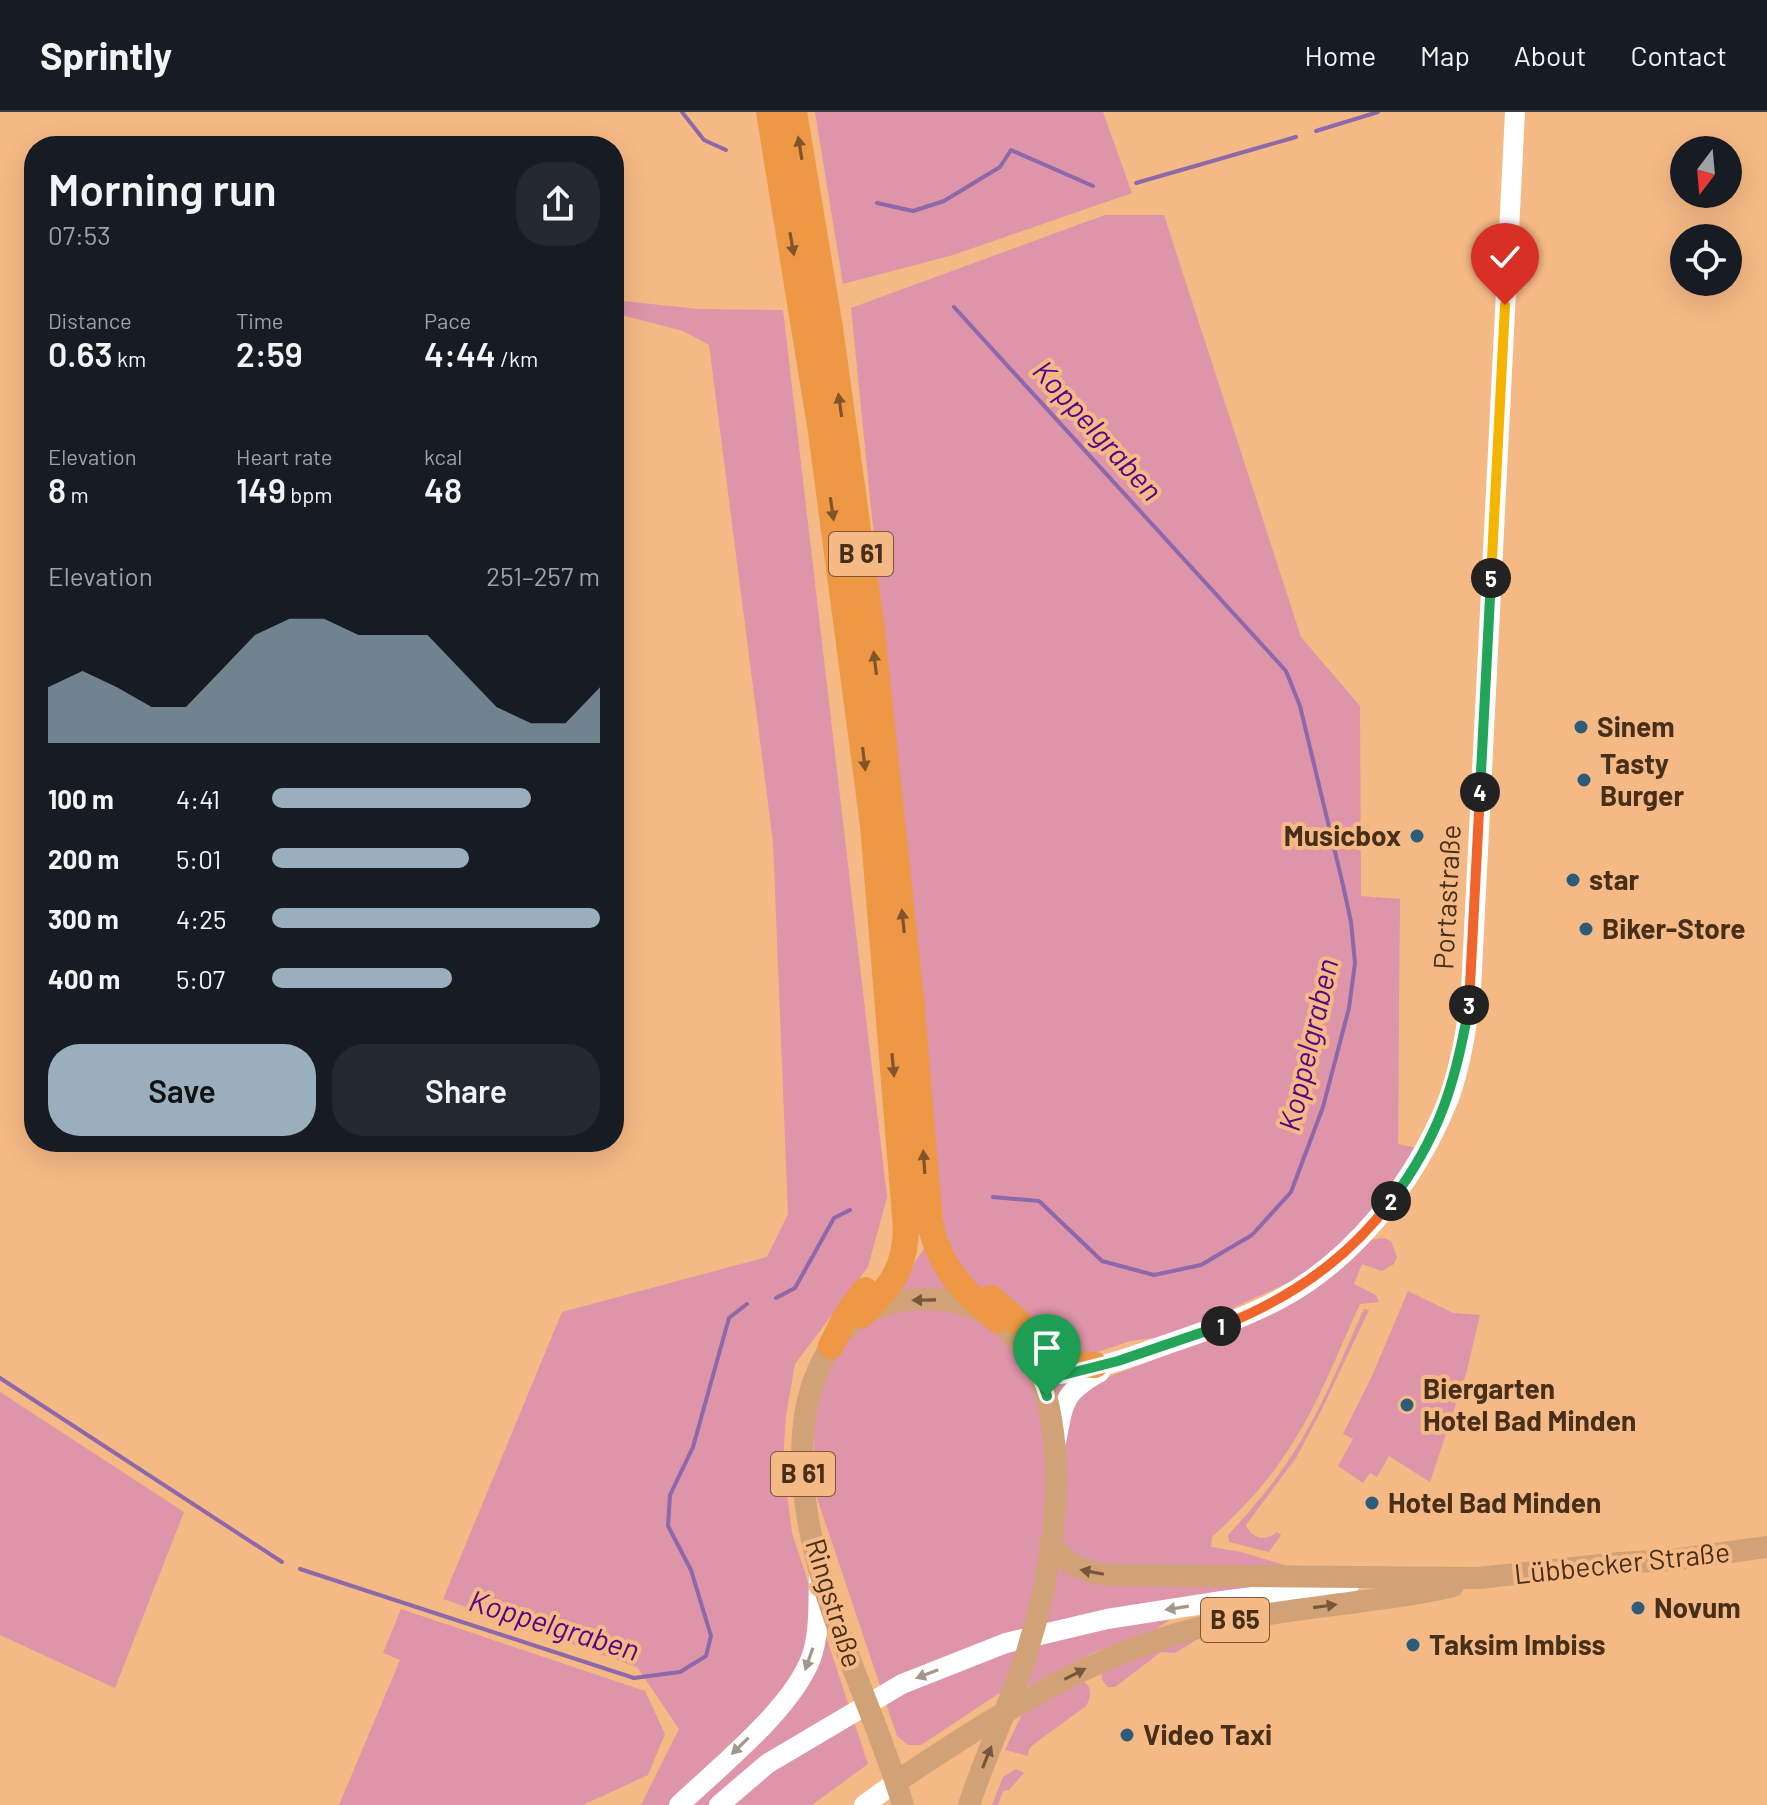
<!DOCTYPE html>
<meta charset="utf-8">
<style>
body{margin:0;font-family:Barlow,sans-serif;background:#242831;color:#f1f3f6;height:100vh;display:flex;flex-direction:column;font-size:30px;white-space:nowrap}
*{box-sizing:border-box;margin:0}
p{font-size:26px;color:#9ea1a6}
.icon{flex:none;width:44px;height:44px;fill:none;stroke:currentColor;stroke-width:2;stroke-linecap:round;stroke-linejoin:round}
.map{position:relative;flex:1;overflow:hidden}
.sheet{position:absolute;left:24px;top:24px;width:600px;height:1016px;display:flex;flex-direction:column;background:#171b24;border-radius:32px;box-shadow:0 8px 32px #0002}
.sheet>*{flex:none}
.needle{width:52px;rotate:196deg}
.tools{position:absolute;left:1670px;top:24px;display:grid;gap:16px}
.tools a{display:grid;place-items:center;width:72px;height:72px;border-radius:50%;background:#171b24;box-shadow:0 8px 32px #0002;font-size:40px}
.pin{position:absolute;display:grid;place-items:center;width:68px;height:68px;color:#fff;margin:-82px -34px;border-radius:50% 50% 50% 0;rotate:-45deg;box-shadow:0 0 8px #0007}
.pin .icon{rotate:45deg}
.km{position:absolute;width:40px;height:40px;margin:-20px;border-radius:50%;background:#222;color:#fff;font-size:22px;line-height:40px;text-align:center}
.round{display:grid;place-items:center;flex:none;width:84px;height:84px;border-radius:32px;background:#242831}
.headline{display:flex;align-items:center;justify-content:space-between;height:136px;padding:0 24px}
h1{font-size:44px;font-weight:600;line-height:60px}
.figures{display:grid;grid-template-columns:repeat(3,1fr);gap:12px;height:136px;padding:8px 24px}
.figures div{display:grid;align-content:center}
.figures b{font-size:34px;font-weight:600}
.figures small{font-size:22px;font-weight:400}
.figures p{font-size:22px}
.chart{height:224px;padding:16px 24px}
.chart p{display:flex;justify-content:space-between}
.chart svg{width:100%;height:144px;margin-top:8px;fill:#99afbe;opacity:.7}
.cta{display:flex;gap:16px;margin-top:auto;padding:16px 24px}
.cta a{flex:1;height:92px;border-radius:32px;background:#99afbe;color:#111;font-size:32px;font-weight:600;line-height:92px;text-align:center}
.cta a+a{background:#242831;color:#f1f3f6}
ul{padding:0 24px;list-style:none;font-size:26px}
li{display:grid;grid-template-columns:128px 96px 1fr;align-items:center;height:60px}
li i{height:20px;border-radius:10px;background:#99afbe}
header{display:flex;align-items:center;gap:48px;box-sizing:border-box;height:112px;padding:0 40px;background:#171b24;border-bottom:2px solid #363941}
header strong{font-size:38px}
nav{display:flex;gap:44px;margin-inline-start:auto;font-size:28px}
.map>svg:first-child{display:block}
.green{fill:#de94a9}
.lines{fill:none;stroke-linecap:round;stroke-linejoin:round}
.stream{stroke:#8d68ab;stroke-width:4}
.secondary{stroke:#fff;stroke-width:20}
.primary{stroke:#d1a277;stroke-width:22}
.highway{stroke:#ee9845;stroke-width:26}
.oneway{fill:#815429}
.oneway2{fill:#77573b}
.oneway3{fill:#a3978c}
.split-1-casing{stroke:#fff;stroke-width:16}
.split-2-casing{stroke:#fff;stroke-width:16}
.split-3-casing{stroke:#fff;stroke-width:16}
.split-4-casing{stroke:#fff;stroke-width:16}
.split-5-casing{stroke:#fff;stroke-width:16}
.split-6-casing{stroke:#fff;stroke-width:16}
.split-7-casing{stroke:#fff;stroke-width:16}
.split-1{stroke:#22a559;stroke-width:10}
.split-2{stroke:#f0652b;stroke-width:10}
.split-3{stroke:#22a559;stroke-width:10}
.split-4{stroke:#f0652b;stroke-width:10}
.split-5{stroke:#22a559;stroke-width:10}
.split-6{stroke:#f5b400;stroke-width:10}
.split-7{stroke:#f5b400;stroke-width:10}
.poi-dot{fill:#2d5b7a;stroke:#f5b985;stroke-width:3}
.labels{text-anchor:middle;stroke-width:8;stroke-linejoin:round;paint-order:stroke}
.shield{fill:#f5b985;stroke:#7b583a;stroke-width:2}
.shield-label{font-size:26px;font-weight:bold;fill:#472f1a}
.poi-label{font-size:28px;font-weight:bold;fill:#472f1a;stroke:#f5b985;text-anchor:start}
.street-label{font-size:28px;fill:#472f1a;stroke:#f5b985}
.water-label{font-size:30px;font-style:italic;fill:#50078a;stroke:#f5b985}
</style>
<header>
<strong>Sprintly</strong>
<nav><a>Home</a><a>Map</a><a>About</a><a>Contact</a></nav>
</header>
<div class="map">
<svg width="1767" height="1693" viewBox="0 0 1767 1693">
<rect width="100%" height="100%" fill="#f5b985"/>
<!-- green -->
<g class="green">
<path d="M815,0H1103L1132,81L953,143L843,172Z"/>
<path d="M1105,103H1164L1301,525L1360,594L1361,784L1400,787L1398,1032L1418,1036L1381,1091L1340,1135L1294,1168L1209,1207L1162,1225L1130,1229L1089,1243L1090,1272L1247,1212L1370,1128L1384,1126L1391,1129L1397,1145L1394,1152L1382,1159L1362,1152L1354,1172L1376,1183L1379,1190L1360,1192C1336,1244 1315,1301 1282,1347C1262,1377 1238,1401 1212,1425L1211,1435L1241,1440L1311,1461L1286,1475L1205,1483L1156,1517L1095,1540L1028,1574L998,1582L921,1633H908L897,1624L817,1386L813,1318L822,1272L844,1228L890,1185L943,1110L851,196Z"/>
<path d="M614,188L698,197L783,198L887,1085L868,1155L795,1252L786,1303L783,1351L792,1421L868,1652L812,1693H641L679,1617L637,1555L443,1487L562,1200L767,1145L788,1102L773,730L709,233L683,219L614,201Z"/>
<path d="M1408,1179L1453,1201L1480,1203L1466,1262L1430,1370L1389,1344L1377,1365L1370,1361L1363,1371L1338,1354L1353,1327L1343,1322L1372,1264Z"/>
<path d="M1364,1197L1369,1198L1322,1297L1296,1346L1246,1413C1252,1427 1265,1430 1277,1420L1281,1423L1269,1440L1229,1430L1228,1423C1250,1399 1272,1374 1290,1346C1321,1300 1341,1247 1364,1197Z"/>
<path d="M0,1280L184,1400L115,1576L0,1523Z"/>
<path d="M401,1497L645,1579L665,1622L648,1663L583,1693H339L400,1548L383,1541Z"/>
<path d="M1201,1525L1175,1541L1161,1540L1115,1575H1108L1102,1568V1558L1107,1554Z"/>
<path d="M1080,1568C1093,1573 1092,1584 1086,1594L1034,1632L1029,1637L1028,1644L1005,1638L1024,1598Z"/>
<path d="M1016,1657L1024,1661L1009,1678L1003,1679L998,1693H992L1003,1665Z"/>
</g>
<g class="lines">
<!-- stream -->
<g class="stream">
<path d="M682,0L704,28L726,38"/>
<path d="M1316,19L1378,0"/>
<path d="M1136,71L1296,25"/>
<path d="M877,91L913,99L944,89L1000,55L1011,38L1093,74"/>
<path d="M954,195L1286,559L1300,594L1343,773L1351,810L1355,851L1349,896L1323,995L1291,1080L1252,1123L1201,1153L1154,1163L1102,1149L1039,1089L993,1085"/>
<path d="M776,1186L795,1176L834,1106L850,1098"/>
<path d="M0,1266L282,1450"/>
<path d="M300,1457L634,1566L680,1560L706,1544L711,1524L691,1458L668,1414L670,1383L693,1335L729,1206L747,1192"/>
</g>
<!-- secondary -->
<g class="secondary">
<path d="M1039,1261C1068,1268 1132,1245 1162,1234C1202,1220 1243,1207 1280,1187C1355,1147 1415,1069 1447,991C1461,957 1467,915 1471,878L1515,0"/>
<path d="M1056,1330C1064,1290 1062,1281 1100,1260"/>
<path d="M679,1693C719,1655 792,1597 811,1546C820,1521 818,1492 819,1466"/>
<path d="M719,1693L767,1652L902,1572L1006,1531L1107,1507L1222,1489L1350,1472"/>
<path d="M864,1693L896,1670"/>
</g>
<!-- primary -->
<g class="primary">
<path d="M1050,1430C1066,1453 1081,1459 1108,1463L1478,1466L1619,1451L1673,1448L1767,1435"/>
<path d="M896,1670C996,1603 1095,1539 1214,1512C1263,1501 1314,1496 1364,1489C1394,1485 1424,1482 1453,1474"/>
<path d="M903,1693C867,1571 794,1453 803,1321C806,1279 823,1230 860,1205C874,1195 894,1190 911,1188C989,1179 1040,1234 1051,1307C1064,1383 1050,1467 1027,1540C1010,1592 986,1641 969,1693"/>
</g>
<!-- highway -->
<g class="highway">
<path d="M769,0L821,320L873,713L906,1116C905,1159 891,1173 862,1203"/>
<path d="M794,0L830,216L871,511L911,887L930,1111C939,1155 964,1181 998,1208"/>
<path d="M991,1186C1003,1197 1015,1206 1025,1217C1053,1250 1050,1251 1095,1253"/>
<path d="M831,1234L846,1204L865,1178"/>
</g>
</g>
<!-- one-way arrows -->
<defs><path id="oneway-solid" d="M-6-.8H1V-3.2L6.5 0L1 3.2V.8H-6Z" transform="scale(2)"/></defs>
<g class="oneway">
<use href="#oneway-solid" transform="translate(800 36) rotate(-99)"/>
<use href="#oneway-solid" transform="translate(792 132) rotate(80)"/>
<use href="#oneway-solid" transform="translate(840 293) rotate(-98)"/>
<use href="#oneway-solid" transform="translate(832 397) rotate(82)"/>
<use href="#oneway-solid" transform="translate(875 551) rotate(-97)"/>
<use href="#oneway-solid" transform="translate(864 647) rotate(83)"/>
<use href="#oneway-solid" transform="translate(903 809) rotate(-96)"/>
<use href="#oneway-solid" transform="translate(893 953) rotate(85)"/>
<use href="#oneway-solid" transform="translate(924 1050) rotate(-94)"/>
</g>
<g class="oneway2">
<use href="#oneway-solid" transform="translate(924 1188) rotate(179)"/>
<use href="#oneway-solid" transform="translate(1092 1460) rotate(-169)"/>
<use href="#oneway-solid" transform="translate(1325 1494) rotate(-8)"/>
<use href="#oneway-solid" transform="translate(1075 1562) rotate(-27)"/>
<use href="#oneway-solid" transform="translate(987 1645) rotate(-68)"/>
</g>
<g class="oneway3">
<use href="#oneway-solid" transform="translate(1177 1496) rotate(171)"/>
<use href="#oneway-solid" transform="translate(809 1547) rotate(109)"/>
<use href="#oneway-solid" transform="translate(927 1562) rotate(159)"/>
<use href="#oneway-solid" transform="translate(740 1634) rotate(136)"/>
</g>
<g class="lines">
<!-- split-1 casing -->
<g class="split-1-casing">
<path id="split-1" d="M1047,1284L1039,1261L1059,1264L1118,1249L1221,1214"/>
</g>
<!-- split-2 casing -->
<g class="split-2-casing">
<path id="split-2" d="M1221,1214C1287,1188 1348,1147 1391,1089"/>
</g>
<!-- split-3 casing -->
<g class="split-3-casing">
<path id="split-3" d="M1391,1089C1439,1026 1456,970 1469,893"/>
</g>
<!-- split-4 casing -->
<g class="split-4-casing">
<path id="split-4" d="M1469,893L1480,680"/>
</g>
<!-- split-5 casing -->
<g class="split-5-casing">
<path id="split-5" d="M1480,680L1491,466"/>
</g>
<!-- split-6 casing -->
<g class="split-6-casing">
<path id="split-6" d="M1491,466L1502,252"/>
</g>
<!-- split-7 casing -->
<g class="split-7-casing">
<path id="split-7" d="M1502,252L1505,193"/>
</g>
<!-- split-1 -->
<use href="#split-1" class="split-1"/>
<!-- split-2 -->
<use href="#split-2" class="split-2"/>
<!-- split-3 -->
<use href="#split-3" class="split-3"/>
<!-- split-4 -->
<use href="#split-4" class="split-4"/>
<!-- split-5 -->
<use href="#split-5" class="split-5"/>
<!-- split-6 -->
<use href="#split-6" class="split-6"/>
<!-- split-7 -->
<use href="#split-7" class="split-7"/>
</g>
<!-- markers -->
<g class="poi-dot">
<circle cx="1581" cy="615" r="8"/>
<circle cx="1584" cy="668" r="8"/>
<circle cx="1417" cy="724" r="8"/>
<circle cx="1573" cy="768" r="8"/>
<circle cx="1586" cy="817" r="8"/>
<circle cx="1407" cy="1293" r="8"/>
<circle cx="1372" cy="1391" r="8"/>
<circle cx="1638" cy="1496" r="8"/>
<circle cx="1413" cy="1533" r="8"/>
<circle cx="1127" cy="1623" r="8"/>
</g>
<g class="labels">
<!-- shield labels -->
<g class="shield">
<rect x="829" y="420" width="64" height="44" rx="6"/>
<rect x="771" y="1340" width="64" height="44" rx="6"/>
<rect x="1201" y="1486" width="68" height="44" rx="6"/>
</g>
<g class="shield-label">
<text x="861" y="451">B 61</text>
<text x="803" y="1371">B 61</text>
<text x="1235" y="1517">B 65</text>
</g>
<!-- poi labels -->
<g class="poi-label">
<text x="1597" y="625">Sinem</text>
<text x="1600" y="662">Tasty<tspan x="1600" dy="32">Burger</tspan></text>
<text x="1401" y="734" text-anchor="end">Musicbox</text>
<text x="1589" y="778">star</text>
<text x="1602" y="827">Biker-Store</text>
<text x="1423" y="1287">Biergarten<tspan x="1423" dy="32">Hotel Bad Minden</tspan></text>
<text x="1388" y="1401">Hotel Bad Minden</text>
<text x="1654" y="1506">Novum</text>
<text x="1429" y="1543">Taksim Imbiss</text>
<text x="1143" y="1633">Video Taxi</text>
</g>
<!-- street labels -->
<g class="street-label">
<text transform="translate(1447 785) rotate(-87)" y="10">Portastraße</text>
<text transform="translate(1622 1451) rotate(-6)" y="10">Lübbecker Straße</text>
<text transform="translate(834 1491) rotate(73)" y="10">Ringstraße</text>
</g>
<!-- water labels -->
<g class="water-label">
<text transform="translate(1097 319) rotate(48)" y="10">Koppelgraben</text>
<text transform="translate(1309 933) rotate(-77)" y="10">Koppelgraben</text>
<text transform="translate(554 1514) rotate(17)" y="10">Koppelgraben</text>
</g>
</g>
</svg>
<div class="tools">
<a><svg class="needle" viewBox="-14 -14 28 28"><path d="M0-13l5 13h-10z" fill="#e53935"/><path d="M0 13l5-13h-10z" fill="#9ea1a6"/></svg></a>
<a><svg class="icon" aria-label="locate" viewBox="0 0 24 24"><circle cx="12" cy="12" r="6"/><path d="M12 2v4M12 18v4M2 12h4M18 12h4"/></svg></a>
</div>
<div class="pin" style="left:1047px;top:1284px;background:#1e9e55"><svg class="icon" aria-label="arrive" viewBox="0 0 24 24"><path d="M6 21V4h12l-3 4 3 4H6"/></svg></div>
<div class="pin" style="left:1505px;top:193px;background:#d93025"><svg class="icon" aria-label="check" viewBox="0 0 24 24"><path d="M5 12l5 5 9-10"/></svg></div>
<b class="km" style="left:1221px;top:1214px">1</b>
<b class="km" style="left:1391px;top:1089px">2</b>
<b class="km" style="left:1469px;top:893px">3</b>
<b class="km" style="left:1480px;top:680px">4</b>
<b class="km" style="left:1491px;top:466px">5</b>
<section class="sheet">
<div class="headline"><div><h1>Morning run</h1><p>07:53</p></div><a class="round"><svg class="icon" aria-label="share" viewBox="0 0 24 24"><path d="M12 15V3M7 8l5-5 5 5M5 13v7h14v-7"/></svg></a></div>
<div class="figures">
<div><p>Distance</p><b>0.63<small> km</small></b></div>
<div><p>Time</p><b>2:59</b></div>
<div><p>Pace</p><b>4:44<small> /km</small></b></div>
</div>
<div class="figures">
<div><p>Elevation</p><b>8<small> m</small></b></div>
<div><p>Heart rate</p><b>149<small> bpm</small></b></div>
<div><p>kcal</p><b>48</b></div>
</div>
<div class="chart"><p><span>Elevation</span>251–257 m</p>
<svg viewBox="0 0 160 44" preserveAspectRatio="none"><path d="M0 44V27L10 22L20 27L30 33L40 33L50 22L60 11L70 6L80 6L90 11L100 11L110 11L120 22L130 33L140 38L150 38L160 27V44z"/></svg>
</div>
<ul>
<li><b>100 m</b>4:41<i style="width:79%"></i></li>
<li><b>200 m</b>5:01<i style="width:60%"></i></li>
<li><b>300 m</b>4:25<i style="width:100%"></i></li>
<li><b>400 m</b>5:07<i style="width:55%"></i></li>
</ul>
<div class="cta"><a>Save</a><a>Share</a></div>
</section>
</div>
